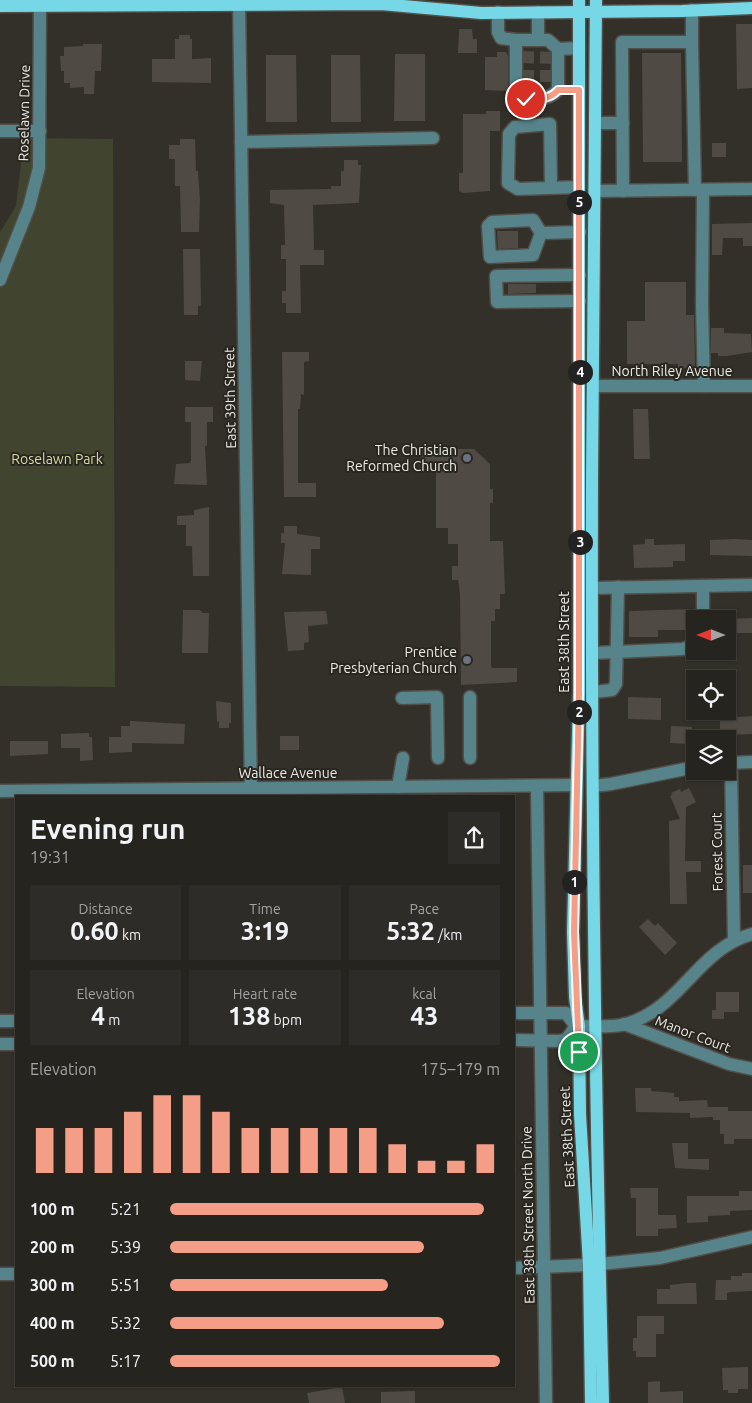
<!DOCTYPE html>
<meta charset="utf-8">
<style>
body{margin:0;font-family:Ubuntu,sans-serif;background:#2e2c28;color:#f1f3f6;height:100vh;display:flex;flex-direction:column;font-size:19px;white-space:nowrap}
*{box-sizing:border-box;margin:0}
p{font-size:16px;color:#a4a4a4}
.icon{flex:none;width:28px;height:28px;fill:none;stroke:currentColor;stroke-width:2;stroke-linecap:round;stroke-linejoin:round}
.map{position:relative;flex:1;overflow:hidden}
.sheet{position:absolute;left:15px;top:795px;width:500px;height:592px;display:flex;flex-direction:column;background:#26241f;border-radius:0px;box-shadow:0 1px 4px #0004,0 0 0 1px #42413d}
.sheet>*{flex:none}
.needle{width:32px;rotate:270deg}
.controls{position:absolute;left:686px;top:610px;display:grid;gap:10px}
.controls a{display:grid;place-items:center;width:50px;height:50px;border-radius:0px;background:#26241f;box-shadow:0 1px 4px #0004,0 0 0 1px #42413d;font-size:25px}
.pin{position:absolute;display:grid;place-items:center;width:42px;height:42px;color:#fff;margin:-21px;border:2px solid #fff;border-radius:50%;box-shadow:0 1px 5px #0007}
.km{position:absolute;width:25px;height:25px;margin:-12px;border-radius:50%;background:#222;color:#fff;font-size:14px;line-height:25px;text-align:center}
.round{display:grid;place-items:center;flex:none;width:52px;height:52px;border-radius:0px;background:#2e2c28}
.overview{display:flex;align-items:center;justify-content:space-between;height:85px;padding:0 15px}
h1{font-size:28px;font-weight:700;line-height:38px}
.metrics{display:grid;grid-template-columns:repeat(3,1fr);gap:8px;height:85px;padding:5px 15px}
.metrics div{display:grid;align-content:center;border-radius:0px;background:#2e2c28;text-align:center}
.metrics b{font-size:25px;font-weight:700}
.metrics small{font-size:14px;font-weight:400}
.metrics p{font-size:14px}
.chart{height:140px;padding:10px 15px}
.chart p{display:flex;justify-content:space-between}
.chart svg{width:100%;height:90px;margin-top:5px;stroke:#f49e87;stroke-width:6}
ul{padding:0 15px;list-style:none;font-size:16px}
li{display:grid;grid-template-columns:80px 60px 1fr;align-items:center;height:38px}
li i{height:12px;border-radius:6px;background:#f49e87}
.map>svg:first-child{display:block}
.green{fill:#41442f}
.building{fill:#504a44}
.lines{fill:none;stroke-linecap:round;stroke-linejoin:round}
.minor-tunnel{stroke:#4f4c45;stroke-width:12;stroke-dasharray:12 6;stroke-linecap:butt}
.minor-casing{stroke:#514e47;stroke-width:15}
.major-casing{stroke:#514e47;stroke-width:15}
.minor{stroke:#57848b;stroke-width:12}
.major{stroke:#76d8e6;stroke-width:12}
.route-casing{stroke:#fff;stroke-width:10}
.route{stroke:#f49e87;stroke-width:6}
.worship-dot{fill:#6b7280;stroke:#292620;stroke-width:2}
.labels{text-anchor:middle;stroke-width:4;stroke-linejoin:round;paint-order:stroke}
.street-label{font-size:14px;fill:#eceae5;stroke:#292620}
.poi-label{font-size:14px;fill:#eceae5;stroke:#292620;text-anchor:end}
.park-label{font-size:14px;fill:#d4dda0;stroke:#292620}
</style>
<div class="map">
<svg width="752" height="1403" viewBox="0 0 752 1403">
<rect width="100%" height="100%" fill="#333029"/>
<!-- green -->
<path class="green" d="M24,138L113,139L115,687L0,686V232L16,206Z"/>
<!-- building -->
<g class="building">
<path d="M736,24H752V88L737,89Z"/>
<path d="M459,29H472L473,39H477V53H458Z"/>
<path d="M179,35H190V39H192V59L211,58V83L152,82V59H175V39H179Z"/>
<path d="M83,44H102L101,71H95L94,94H84V87L70,88V83H64V71H61L60,56H64V47L83,46Z"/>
<path d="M497,52H506L508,56V91L485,90V57H497Z"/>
<path d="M642,53H681L682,162H643Z"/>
<path d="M395,54H425V121H394Z"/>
<path d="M266,55H296L297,122H266Z"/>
<path d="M331,55H360L361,122H331Z"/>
<path d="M486,111H500V131H490V191L463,193L459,191V173H463V114H486Z"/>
<path d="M180,139H195L196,171H198L200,200L199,232H181L180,186H175V159H169V145H180Z"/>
<rect x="712" y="143" width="14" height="14"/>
<path d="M344,160H358V165H361L359,203L313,205L314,250H324V265H300L301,313H286V303H282V291H286V259H281V245H285L284,205L270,203V190L331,189V186H341V171H344Z"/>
<path d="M752,223V246H743V238H723L722,255H712V224Z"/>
<path d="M497,231H518V248L498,249Z"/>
<path d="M183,249H200L201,306H198V315H184Z"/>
<path d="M645,282H686V315H694L695,368H678V364H627V321H645Z"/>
<path d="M508,284H536V293L508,294Z"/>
<path d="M711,328H724V333L751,334L752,352L727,356H718V353H711Z"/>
<path d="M282,352H309V361L304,362V395L301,394L300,409H298V483H316V497H284Z"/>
<path d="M185,361H202L200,381L185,380Z"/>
<path d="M185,407H213V422H207V446H205L207,485L174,484L176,464L190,463L191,461V422H185Z"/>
<path d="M633,409H648L650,459H634Z"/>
<path d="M421,449H474L490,464V489H493V503H490V541H503L505,594H500V609H495V621H491V665L492,668H517V682L461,685L460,594L458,580H452V566H458V544H448V528H436V472H422Z"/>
<path d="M209,507V576H193L192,546H186V525H177V516L194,515V510Z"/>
<path d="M284,526H297V534L320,537V549H311V575L282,574L285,543H281V533H284Z"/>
<path d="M645,539H654V545L685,544V561H673V567L634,568L633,545L645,544Z"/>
<path d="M735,539L752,540V556L710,555V540Z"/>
<path d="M695,609V630H658V637H629V611Z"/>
<path d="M183,610H200L203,613H209L208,653H182Z"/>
<path d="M326,611L328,624L308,626L309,642L304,643V650L288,651L284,612Z"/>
<path d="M752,618V633H728V619Z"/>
<path d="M628,697L661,698V720L628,719Z"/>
<path d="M216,701L231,703V723H229V728H219V721L217,722Z"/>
<path d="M723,711H735V716L738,717L752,716V734L729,735V730H720V716H723Z"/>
<path d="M130,721L185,724L184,744L132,743V752L109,753V737H121V726H130Z"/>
<path d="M671,726L692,727L691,744L670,743Z"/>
<path d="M89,733V737H92L93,760L80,761V748H61V734Z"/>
<rect x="280" y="736" width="19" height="14"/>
<path d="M10,741H48V754L10,756Z"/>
<path d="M689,788L696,802L686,807L685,861H701V872H686L687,904H670L669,821L680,819L670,796L672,795L671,793L680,789L681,792Z"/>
<rect x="743" y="865" width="9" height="28"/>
<path d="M648,919L655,926L658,923L677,943L665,955L639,927Z"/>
<path d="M716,992H739V1012H724V1019H712V1010H716Z"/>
<path d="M635,1088H651V1091L674,1093V1097H679V1101L707,1100L708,1107H728V1111H752V1139H734V1144H724V1134H720V1120H713V1117L690,1118V1113L636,1112Z"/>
<path d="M672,1143H688V1159H709V1170L675,1168Z"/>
<path d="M630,1188H658V1215H676L677,1228L658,1229V1236H636V1198H631Z"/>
<path d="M739,1191H752V1210L730,1211V1215L708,1216V1222L687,1223V1196H739Z"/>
<path d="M742,1273H752V1291L731,1292L727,1293V1300H715L716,1280H731V1276H742Z"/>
<path d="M687,1283H696L697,1304H657V1289H670V1285Z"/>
<path d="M637,1316H664V1334H656V1357H636V1351H633V1338H637Z"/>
<path d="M748,1367V1389H738V1393H728V1390H723L722,1368Z"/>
<path d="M660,1381V1392L683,1391V1403H648V1382Z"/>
<path d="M342,1387L345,1403H309L307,1393Z"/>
<path d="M415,1391V1403H381V1392Z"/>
</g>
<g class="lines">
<!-- minor-tunnel -->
<g class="minor-tunnel">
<path d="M522,57L553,58"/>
<path d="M522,76H553"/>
</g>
<!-- minor casing -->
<g class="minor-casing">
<g id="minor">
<path d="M239,0L251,796"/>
<path d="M498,12V32L501,38L516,40H548L558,49L579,48"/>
<path d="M516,40V92C528,102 548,101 558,90V49"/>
<path d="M538,40V12"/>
<path d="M692,42L695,190"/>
<path d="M597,123H623"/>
<path d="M0,131H40"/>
<path d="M241,142L433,138"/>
<path d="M551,188L550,124L515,127L509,134L508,183L518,189L579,187"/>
<path d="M703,190L702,304L704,386"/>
<path d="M595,191L752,189"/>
<path d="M623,191L622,42H692V10"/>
<path d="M541,233L533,220L492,222L488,226L490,257L533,255L541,233L580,232"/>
<path d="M580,275L496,276L497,302L580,301"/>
<path d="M0,280L29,207L39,168L40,0"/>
<path d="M593,386H752"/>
<path d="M592,588L752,585"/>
<path d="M703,619V586"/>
<path d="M593,653L683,649L695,644"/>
<path d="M593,692L612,690L616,684L618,587"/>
<path d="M470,697V758"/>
<path d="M402,698L437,697L438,758"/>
<path d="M728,763L752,762"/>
<path d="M731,763L734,940"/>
<path d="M537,786L546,1403"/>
<path d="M593,786L611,784L695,767"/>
<path d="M398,787L403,758"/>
<path d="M0,791L575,785"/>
<path d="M514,1013H566L576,1026"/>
<path d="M0,1021H16"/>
<path d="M624,1024L729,1064L752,1069"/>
<path d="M576,1026C592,1026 611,1028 626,1024C682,1008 696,950 752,934"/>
<path d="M514,1040L558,1041L566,1040L576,1026"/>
<path d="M0,1044H16"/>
<path d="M600,1264L660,1258L752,1237"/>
<path d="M514,1268L589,1265"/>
<path d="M0,1274H16"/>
</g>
</g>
<!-- major casing -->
<g class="major-casing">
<g id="major">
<path d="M579,0V693L573,932L575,997L579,1026L580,1114L589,1265L591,1403"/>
<path d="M596,0C596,160 593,320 592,479C591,787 595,1095 603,1403"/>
<path d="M0,6L381,4L481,13L682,11L752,8"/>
</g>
</g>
<!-- minor -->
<use href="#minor" class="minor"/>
<!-- major -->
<use href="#major" class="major"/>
</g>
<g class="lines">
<!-- route casing -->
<g class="route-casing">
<path id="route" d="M526,99C539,98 550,100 558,90H579V693L574,932L579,1052"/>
</g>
<!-- route -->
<use href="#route" class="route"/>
</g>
<!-- markers -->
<g class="worship-dot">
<circle cx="467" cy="458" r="5"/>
<circle cx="467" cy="660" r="5"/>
</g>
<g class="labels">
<!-- street labels -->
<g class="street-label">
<text transform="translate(24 113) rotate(-89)" y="5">Roselawn Drive</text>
<text x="672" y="376">North Riley Avenue</text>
<text transform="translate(230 398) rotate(-91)" y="5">East 39th Street</text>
<text transform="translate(564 642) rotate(-90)" y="5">East 38th Street</text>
<text x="288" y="778">Wallace Avenue</text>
<text transform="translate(717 852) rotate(-91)" y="5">Forest Court</text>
<text transform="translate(693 1034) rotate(21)" y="5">Manor Court</text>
<text transform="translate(567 1137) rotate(-93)" y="5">East 38th Street</text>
<text transform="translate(528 1215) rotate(-91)" y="5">East 38th Street North Drive</text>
</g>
<!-- poi labels -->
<g class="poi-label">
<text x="457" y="455">The Christian<tspan x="457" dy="16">Reformed Church</tspan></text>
<text x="457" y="657">Prentice<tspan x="457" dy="16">Presbyterian Church</tspan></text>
</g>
<!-- park labels -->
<g class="park-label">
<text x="57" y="464">Roselawn Park</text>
</g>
</g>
</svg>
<div class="controls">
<a><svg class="needle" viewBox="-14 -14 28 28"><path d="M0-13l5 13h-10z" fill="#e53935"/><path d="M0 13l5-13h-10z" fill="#a4a4a4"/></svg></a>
<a><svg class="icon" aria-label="locate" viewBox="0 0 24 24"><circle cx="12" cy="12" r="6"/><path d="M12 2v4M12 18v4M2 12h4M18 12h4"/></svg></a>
<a><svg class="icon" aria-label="layers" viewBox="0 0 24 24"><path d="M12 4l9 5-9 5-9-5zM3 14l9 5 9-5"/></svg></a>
</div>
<div class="pin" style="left:579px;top:1052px;background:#1e9e55"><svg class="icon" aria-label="arrive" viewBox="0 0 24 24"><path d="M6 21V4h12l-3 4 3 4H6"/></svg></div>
<div class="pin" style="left:526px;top:99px;background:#d93025"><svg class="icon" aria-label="check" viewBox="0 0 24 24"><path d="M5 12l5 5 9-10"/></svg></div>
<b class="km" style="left:574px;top:882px">1</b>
<b class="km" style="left:579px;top:712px">2</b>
<b class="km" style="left:580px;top:542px">3</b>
<b class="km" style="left:580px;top:372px">4</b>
<b class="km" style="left:579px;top:202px">5</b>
<section class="sheet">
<div class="overview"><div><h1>Evening run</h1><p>19:31</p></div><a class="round"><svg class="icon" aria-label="share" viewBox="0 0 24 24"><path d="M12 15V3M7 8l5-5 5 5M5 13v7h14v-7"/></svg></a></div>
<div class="metrics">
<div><p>Distance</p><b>0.60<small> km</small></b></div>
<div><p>Time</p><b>3:19</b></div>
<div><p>Pace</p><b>5:32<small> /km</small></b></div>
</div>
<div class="metrics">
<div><p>Elevation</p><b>4<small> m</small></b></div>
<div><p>Heart rate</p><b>138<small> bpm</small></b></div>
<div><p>kcal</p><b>43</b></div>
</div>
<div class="chart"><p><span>Elevation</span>175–179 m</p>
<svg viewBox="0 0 160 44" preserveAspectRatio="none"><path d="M5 44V22M15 44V22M25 44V22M35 44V14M45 44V6M55 44V6M65 44V14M75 44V22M85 44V22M95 44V22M105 44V22M115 44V22M125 44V30M135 44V38M145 44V38M155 44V30"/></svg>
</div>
<ul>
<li><b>100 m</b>5:21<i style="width:95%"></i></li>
<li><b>200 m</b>5:39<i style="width:77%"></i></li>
<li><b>300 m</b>5:51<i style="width:66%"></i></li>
<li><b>400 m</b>5:32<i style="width:83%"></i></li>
<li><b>500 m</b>5:17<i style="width:100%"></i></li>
</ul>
</section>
</div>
